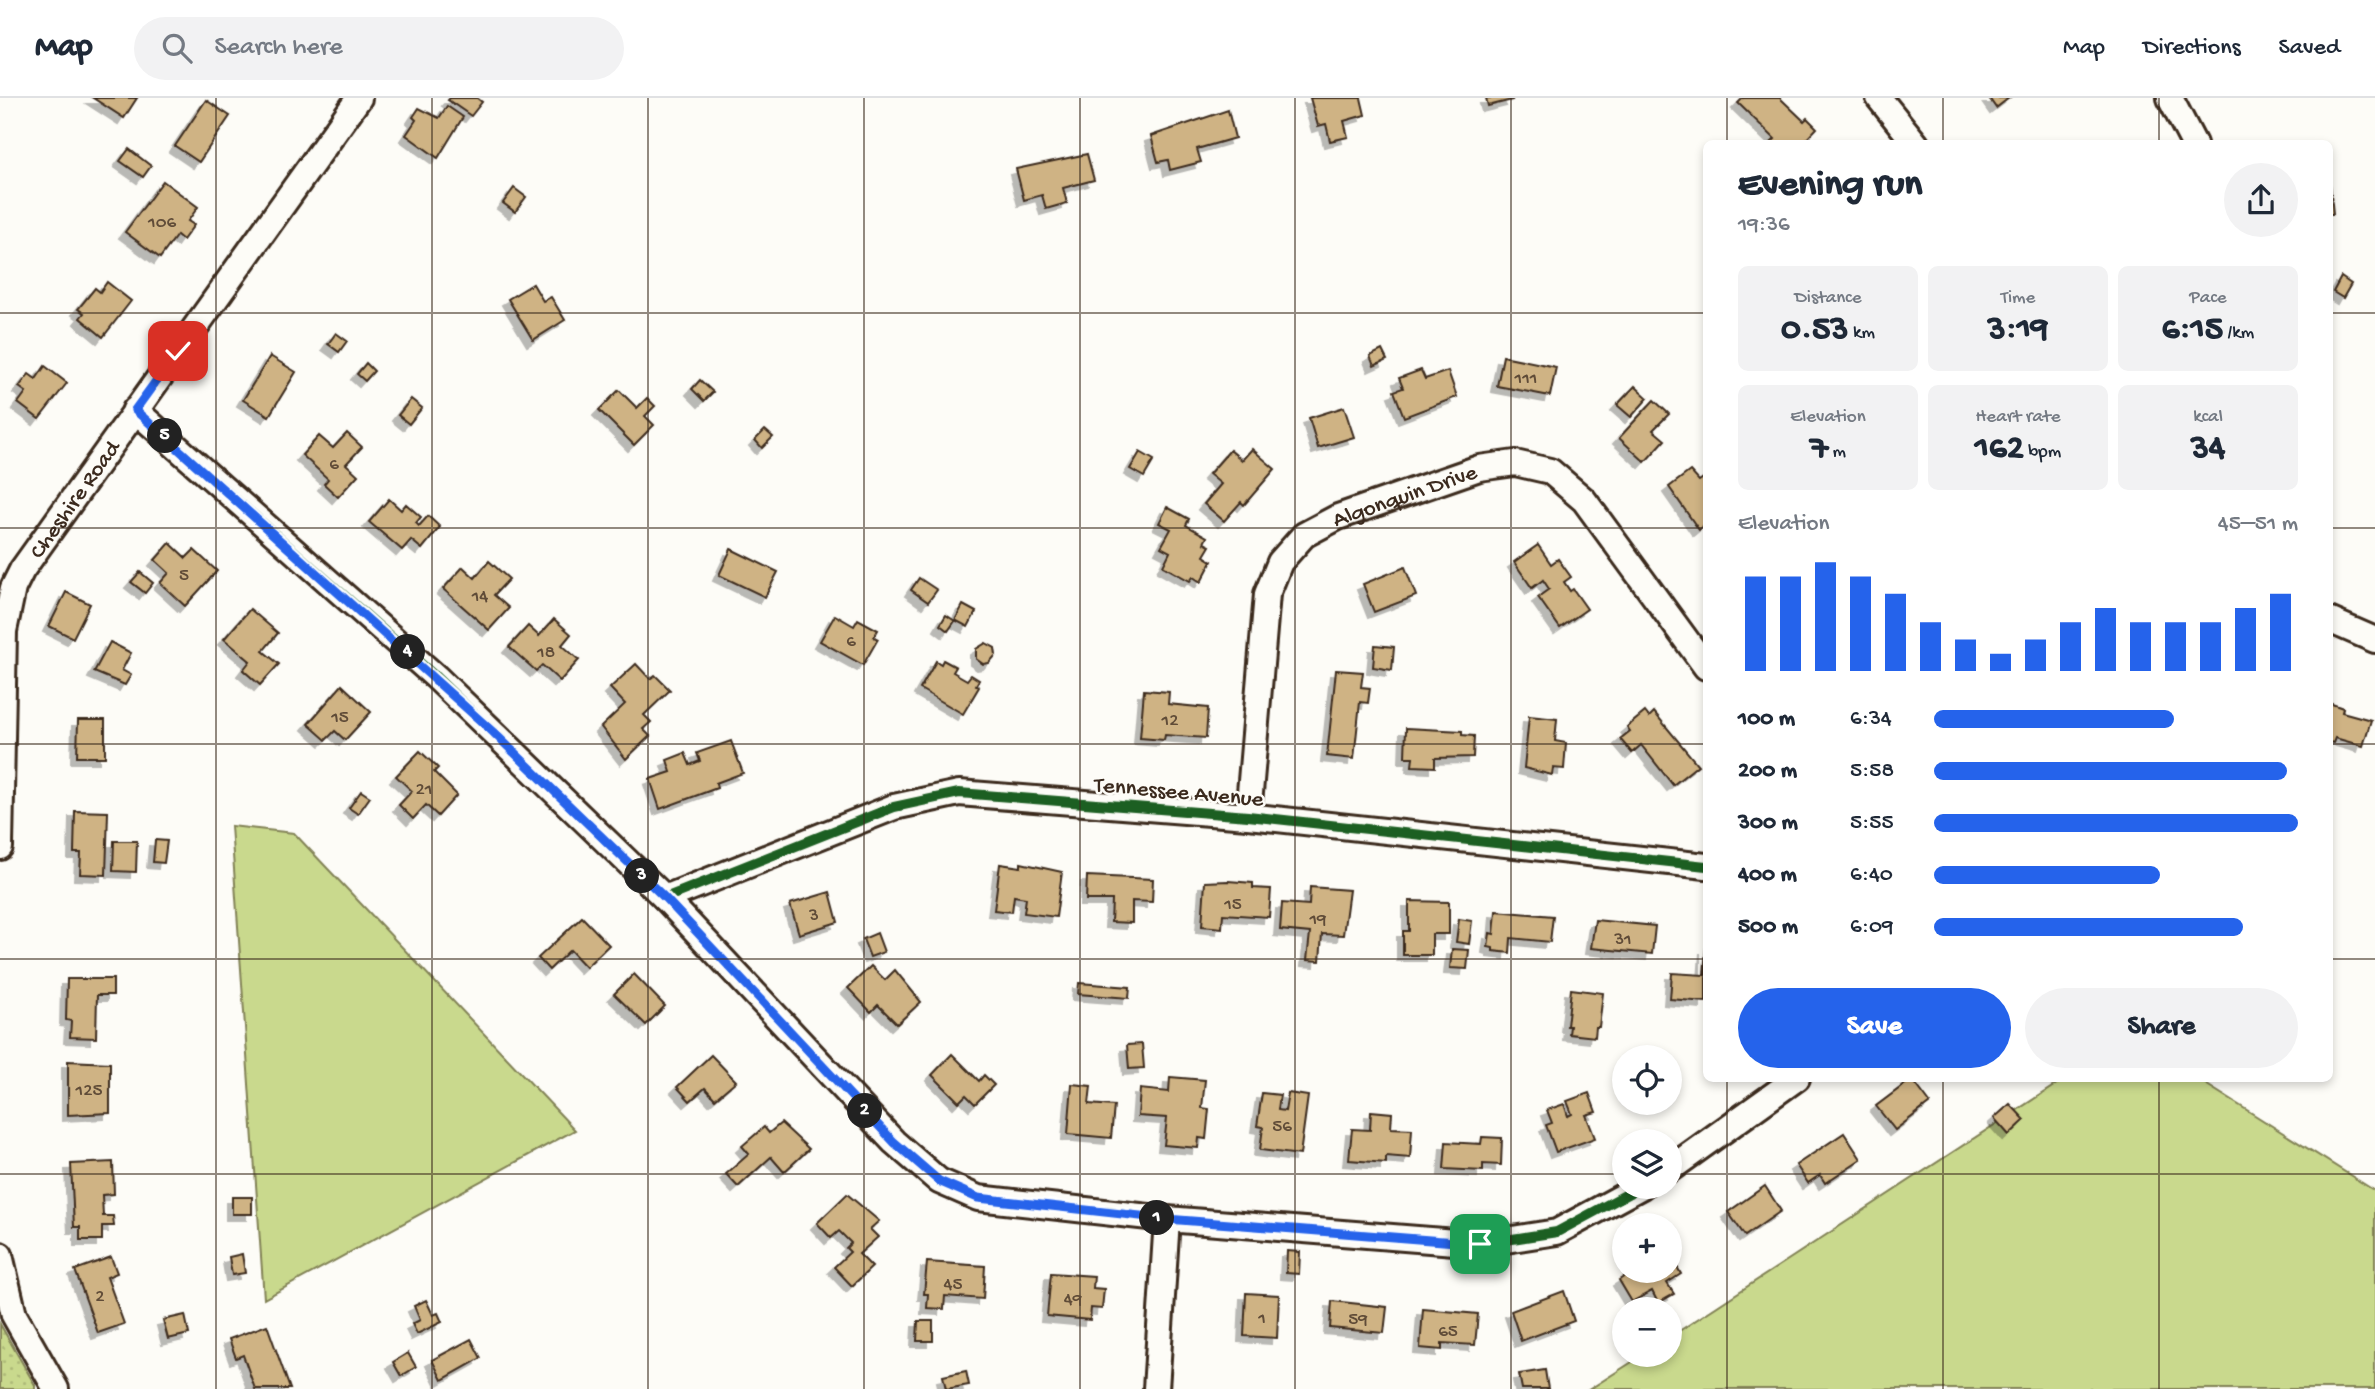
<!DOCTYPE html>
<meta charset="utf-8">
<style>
body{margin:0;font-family:"Gochi Hand",sans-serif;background:#f2f2f3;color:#1f2937;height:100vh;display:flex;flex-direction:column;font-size:26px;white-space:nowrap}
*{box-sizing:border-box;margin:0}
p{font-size:23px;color:#747a83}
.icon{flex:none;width:38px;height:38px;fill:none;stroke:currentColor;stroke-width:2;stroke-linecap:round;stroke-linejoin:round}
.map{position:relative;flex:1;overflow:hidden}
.sheet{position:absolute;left:1703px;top:42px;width:630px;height:942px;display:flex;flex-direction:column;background:#fff;border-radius:10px;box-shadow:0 4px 10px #0003}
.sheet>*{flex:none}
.fabs{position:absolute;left:1612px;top:947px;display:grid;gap:14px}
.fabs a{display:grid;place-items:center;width:70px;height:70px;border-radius:50%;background:#fff;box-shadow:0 4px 10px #0003;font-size:35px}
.pin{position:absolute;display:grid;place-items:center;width:60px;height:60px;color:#fff;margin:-30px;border-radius:14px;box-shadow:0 4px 10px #0006}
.km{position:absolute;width:35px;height:35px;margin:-18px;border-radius:50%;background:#222;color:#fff;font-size:19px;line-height:35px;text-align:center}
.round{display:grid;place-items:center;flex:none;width:74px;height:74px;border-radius:37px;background:#f2f2f3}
.head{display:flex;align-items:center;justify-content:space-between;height:119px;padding:0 35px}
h1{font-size:38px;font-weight:700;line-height:52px}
.figures{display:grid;grid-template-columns:repeat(3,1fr);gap:10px;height:119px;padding:7px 35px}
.figures div{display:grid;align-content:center;border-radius:10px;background:#f2f2f3;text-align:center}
.figures b{font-size:35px;font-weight:700}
.figures small{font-size:19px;font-weight:400}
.figures p{font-size:19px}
.chart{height:196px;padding:14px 35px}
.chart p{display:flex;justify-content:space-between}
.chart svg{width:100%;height:126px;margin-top:7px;stroke:#2563eb;stroke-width:6}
.cta{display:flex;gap:14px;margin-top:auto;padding:14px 35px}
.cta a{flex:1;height:80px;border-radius:42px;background:#2563eb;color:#fff;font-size:28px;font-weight:700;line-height:80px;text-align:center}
.cta a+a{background:#f2f2f3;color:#1f2937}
ul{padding:0 35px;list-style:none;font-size:23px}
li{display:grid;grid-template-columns:112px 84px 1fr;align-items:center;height:52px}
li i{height:18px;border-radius:9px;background:#2563eb}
header{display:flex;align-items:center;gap:42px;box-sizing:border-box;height:98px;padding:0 35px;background:#fff;border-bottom:2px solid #e0e1e3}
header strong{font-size:33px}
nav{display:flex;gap:38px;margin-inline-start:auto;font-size:24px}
.search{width:490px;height:63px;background:#f2f2f3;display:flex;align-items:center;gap:18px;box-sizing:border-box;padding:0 24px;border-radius:38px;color:#747a83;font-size:26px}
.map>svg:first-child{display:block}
.grass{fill:url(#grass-dots);stroke:#828256;stroke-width:2}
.park{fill:#c9d98d;stroke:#828256;stroke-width:2}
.building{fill:#cfb384;stroke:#3b2a1e;stroke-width:2;filter:url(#shadow)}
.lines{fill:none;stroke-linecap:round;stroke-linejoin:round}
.minor-casing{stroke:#3b2a1e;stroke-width:30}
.minor{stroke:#fdfcf7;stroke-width:24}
.cycleway-casing{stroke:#fdfcf7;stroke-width:15}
.cycleway{stroke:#1b5e20;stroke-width:10}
.route-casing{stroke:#fff;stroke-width:14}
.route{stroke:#2563eb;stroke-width:9}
.grid{fill:none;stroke:#3b2a1e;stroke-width:2;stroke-opacity:0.55}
.labels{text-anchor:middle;stroke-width:5;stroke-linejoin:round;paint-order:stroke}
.number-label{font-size:19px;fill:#604c38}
.street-label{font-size:23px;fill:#3b2a1e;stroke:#fdfcf7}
</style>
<header>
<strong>Map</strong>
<div class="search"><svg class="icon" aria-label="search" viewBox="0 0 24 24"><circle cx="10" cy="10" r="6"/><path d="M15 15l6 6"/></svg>Search here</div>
<nav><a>Map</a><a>Directions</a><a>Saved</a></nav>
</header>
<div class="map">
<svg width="2375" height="1291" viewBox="0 0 2375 1291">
<defs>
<pattern id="grass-dots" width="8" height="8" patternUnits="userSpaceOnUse" patternTransform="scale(1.75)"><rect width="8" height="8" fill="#c9d98d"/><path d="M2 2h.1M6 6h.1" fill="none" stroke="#aeba79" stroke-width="1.8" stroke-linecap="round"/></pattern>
<filter id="shadow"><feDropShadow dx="-6" dy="6" stdDeviation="0" flood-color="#0004"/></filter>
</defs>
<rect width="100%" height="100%" fill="#fdfcf7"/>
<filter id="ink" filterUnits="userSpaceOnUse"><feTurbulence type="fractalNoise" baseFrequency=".0143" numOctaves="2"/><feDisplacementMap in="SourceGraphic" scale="14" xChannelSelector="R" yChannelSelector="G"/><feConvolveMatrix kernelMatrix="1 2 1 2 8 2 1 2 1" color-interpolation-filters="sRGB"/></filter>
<g filter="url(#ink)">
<!-- grass -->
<path class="grass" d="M0,1226L35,1287V1291H0Z"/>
<!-- park -->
<g class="park">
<path d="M231,728L294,735L575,1032L264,1201Z"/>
<path d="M2066,980H2196L2375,1093V1291H1590L1643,1257L1670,1256V1239Z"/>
</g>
<!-- building -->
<g class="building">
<path d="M93,0H137L124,20Z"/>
<path d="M450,0H477L482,4L471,18L448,2Z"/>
<path d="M1310,0H1361L1365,17L1344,23L1348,39L1330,43L1326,26L1318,28Z"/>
<path d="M1486,0H1511L1512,2L1488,8Z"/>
<path d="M1743,0H1780L1804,23L1807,20L1817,30L1802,46H1770L1775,41L1738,5Z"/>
<path d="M1989,0H2009L1996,10Z"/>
<path d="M206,2L230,18L199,64L175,48Z"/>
<path d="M447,8L463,19L438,60L406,37L416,22L413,19L419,10L439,20Z"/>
<path d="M1228,12L1235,40L1197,51L1201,64L1170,72L1168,62L1158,64L1151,38Z"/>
<path d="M129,51L151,68L143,79L120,63Z"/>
<path d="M1087,56L1094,82L1063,90L1067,105L1046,111L1042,97L1024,102L1016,71Z"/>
<path d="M2329,76L2333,116H2329Z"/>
<path d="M163,83L198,109L188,123L194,127L183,142L177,137L160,160L125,134Z"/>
<path d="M514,90L526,99L515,114L503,105Z"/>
<path d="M2341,179L2351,186L2343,200L2333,194Z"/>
<path d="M107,184L131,203L103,239L80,220L84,215L78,211L95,190L100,194Z"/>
<path d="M533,186L543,203L551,199L565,222L533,242L508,201Z"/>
<path d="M336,235L347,243L339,254L328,246Z"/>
<path d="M1382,252L1387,262L1374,268L1370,258Z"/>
<path d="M270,258L296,274L269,318L243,302Z"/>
<path d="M1503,258L1556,269L1550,298L1497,288Z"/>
<path d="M366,265L374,273L365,283L357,276Z"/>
<path d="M45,268L67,285L39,321L18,305L26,294L19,289L29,276L36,281Z"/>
<path d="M1421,272L1425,281L1448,273L1457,299L1404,319L1394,293L1403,290L1399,280Z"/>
<path d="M700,282L713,294L704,303L692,291Z"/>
<path d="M1635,288L1648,300L1631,319L1617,307Z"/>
<path d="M619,292L637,310L647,300L655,308L645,318L654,327L634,347L599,312Z"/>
<path d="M411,301L422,310L409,326L398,317Z"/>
<path d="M1654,302L1669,316L1653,332L1665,342L1645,364L1619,340Z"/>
<path d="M1344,309L1354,339L1318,350L1309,320Z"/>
<path d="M765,332L773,339L762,350L755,342Z"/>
<path d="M347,335L362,349L346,366L358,377L338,399L324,386L328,381L302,357L319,338L333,350Z"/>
<path d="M1252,351L1275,371L1244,407L1241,404L1224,423L1204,406L1221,386L1209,376L1230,352L1242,362Z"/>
<path d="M1140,354L1154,362L1144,379L1130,371Z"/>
<path d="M1690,373L1699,383L1706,378V426L1699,432L1669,389Z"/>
<path d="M389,401L401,412L406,406L421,419L416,425L419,428L428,418L440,429L422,451L411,442L402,452L369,424Z"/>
<path d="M1167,409L1189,421L1186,427L1207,439L1204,445L1210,448L1204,458L1212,463L1201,484L1193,479L1190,483L1163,468L1170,454L1161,449L1171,431L1159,425Z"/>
<path d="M170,445L186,460L194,452L217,473L185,508L160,485L169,475L155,462Z"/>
<path d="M1538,447L1551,466L1558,461L1571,479L1564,484L1570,493L1573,491L1587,511L1560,530L1538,499L1549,491L1543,482L1532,490L1514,464Z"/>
<path d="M731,451L778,474L765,499L719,477Z"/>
<path d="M489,463L509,481L494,497L509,510L489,532L443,491L463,469L475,480Z"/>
<path d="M1405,469L1416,498L1374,514L1363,486Z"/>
<path d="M140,474L153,485L145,495L131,484Z"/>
<path d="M919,480L937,492L928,504L911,492Z"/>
<path d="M66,494L90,506L73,540L49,528Z"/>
<path d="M963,507L976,514L968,529L955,522Z"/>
<path d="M250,511L278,535L263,553L279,566L260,587L243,572L250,563L224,541Z"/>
<path d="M835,517L854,528L858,521L878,532L874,539L878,541L863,567L820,543Z"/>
<path d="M946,517L955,523L948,533L940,527Z"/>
<path d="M554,521L571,536L562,547L579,562L560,583L542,567L536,573L509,549L528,528L539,538Z"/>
<path d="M110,544L131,555L122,572L131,577L125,587L94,574Z"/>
<path d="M986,545L995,550L996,557L989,565L983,566L976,561V551Z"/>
<path d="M1375,547L1394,549L1392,572L1373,569Z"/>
<path d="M943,562L956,569L953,574L967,582L971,577L979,582L976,587L979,589L963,616L920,591L936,563L941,566Z"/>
<path d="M636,566L650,581L655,577L670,592L644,617L651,624L643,631L650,638L626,661L601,629L625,606L610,590Z"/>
<path d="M1336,572L1363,574L1361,589L1370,590L1368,605L1360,604L1354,661L1327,658Z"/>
<path d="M342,587L371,614L345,642L335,633L326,642L308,626Z"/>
<path d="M1144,592L1169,594L1168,606L1208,610L1206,640L1165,637L1164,642L1140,640Z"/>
<path d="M2329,605L2343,610L2342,614L2371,622L2363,648L2335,640L2333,645L2329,644Z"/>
<path d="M1645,614L1649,619L1654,614L1698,667L1673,687L1641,647L1632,655L1620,641L1630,633L1627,629Z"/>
<path d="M1529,618L1557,621L1555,643L1566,645L1564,671L1553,670L1552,677L1524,670Z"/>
<path d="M78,622H105V659H77Z"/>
<path d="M1406,630L1462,633V637L1474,638L1473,659L1435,660V669L1412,668L1413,659H1405Z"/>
<path d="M731,643L743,675L716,685L717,690L660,711L650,681L671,674L667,662L685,655L690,667L700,663L697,655Z"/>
<path d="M420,653L438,670L434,674L457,697L438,718L426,707L413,721L399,707L412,693L396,678Z"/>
<path d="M361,693L370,699L358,716L349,710Z"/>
<path d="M75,713L108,714L106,777L80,776L81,755H74Z"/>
<path d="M155,742L167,743L164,765L153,764Z"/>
<path d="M114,743H137L136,774L113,773Z"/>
<path d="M1021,765L1062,774L1056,819L1024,815L1026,800L1014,798L1012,814L994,812L1000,766L1021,769Z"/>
<path d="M1087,778L1153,781L1152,804L1132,803V825L1111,824L1112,802H1086Z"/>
<path d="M1228,783L1253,785V790L1271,791L1269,819L1223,816L1222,830L1202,828L1205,784Z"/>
<path d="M1310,789L1349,792L1343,837L1322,836L1320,863L1307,862L1310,835L1280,832L1282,805L1309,807Z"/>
<path d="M830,794L838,824L799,836L790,806Z"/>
<path d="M1409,803L1449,804V836H1432V857H1403V833H1409Z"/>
<path d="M1496,813L1553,818L1550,844L1511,840L1510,855L1493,853V850L1488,849L1490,835L1494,836Z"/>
<path d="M582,819L609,847L586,869L570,852L549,872L538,860Z"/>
<path d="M1459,821L1472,823L1469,846L1456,844Z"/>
<path d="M1595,822L1655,828L1652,856L1591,850Z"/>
<path d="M877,835L884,854L870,859L863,841Z"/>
<path d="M1706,849V904L1670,901L1672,875L1704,877Z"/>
<path d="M1452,851L1469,852L1467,871L1450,870Z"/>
<path d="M871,868L885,882L895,872L921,904L897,926L878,907L871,914L848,890Z"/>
<path d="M634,876L665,908L646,927L614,896Z"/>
<path d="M67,881H113V897H97L96,940L70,939L71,923L66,922Z"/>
<path d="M1079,885L1130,889L1129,900L1078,896Z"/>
<path d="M1571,891L1603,895L1599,929H1596L1595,939L1569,936L1570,928H1567Z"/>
<path d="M1142,946L1144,970L1129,971L1127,947Z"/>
<path d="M952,956L979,983L984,977L994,987L975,1006L966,997L959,1004L932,977Z"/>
<path d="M711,957L736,983L715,1001L705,990L690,1003L677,989Z"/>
<path d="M68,963L110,965V1015L68,1017Z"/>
<path d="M1170,979L1205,982L1202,1010L1209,1011L1206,1041L1199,1040L1198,1050L1164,1047L1167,1020L1138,1018L1140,991L1169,994Z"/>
<path d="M1912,981L1930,1005L1895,1032L1876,1008Z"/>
<path d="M1072,986L1091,988L1089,1006L1114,1008L1111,1040L1068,1036Z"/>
<path d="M1262,995L1280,997L1278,1012L1285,1013L1288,995L1308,998L1300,1057L1260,1052L1263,1029L1257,1028Z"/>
<path d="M1589,995L1596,1014L1586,1017L1595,1040L1556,1054L1546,1027L1552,1025L1547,1012L1564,1006L1568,1018L1572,1016L1567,1003Z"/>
<path d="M2010,1006L2025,1022L2009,1037L1994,1020Z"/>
<path d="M1371,1013L1392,1015L1391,1030L1412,1031L1410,1060L1386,1058V1065L1349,1062L1352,1031L1370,1032Z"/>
<path d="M781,1025L809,1051L784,1074L771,1059L738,1089L726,1076L749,1056L742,1048L764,1029L769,1035Z"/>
<path d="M1844,1035L1861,1061L1825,1085L1820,1077L1808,1085L1796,1067Z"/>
<path d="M1482,1039L1502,1040L1501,1067L1483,1066V1073L1444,1071L1446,1044L1481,1046Z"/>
<path d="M113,1064L114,1096L102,1097L103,1118H113L114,1128H102V1142H80V1129H74L71,1066Z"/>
<path d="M1765,1088L1781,1113L1745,1138L1728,1114Z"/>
<path d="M847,1096L879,1123L870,1131L878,1139L859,1156L872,1169L852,1188L834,1169L850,1154L846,1150L851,1145L839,1133L831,1140L817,1125Z"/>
<rect x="232" y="1099" width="20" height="17"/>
<path d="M1287,1153L1300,1154L1299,1176L1286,1175Z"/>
<path d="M242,1156L245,1175L232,1177L229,1159Z"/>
<path d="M1670,1156L1681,1176L1667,1185L1674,1196L1658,1205L1652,1193L1632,1204L1619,1182L1635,1172H1670Z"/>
<path d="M111,1159L117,1175L107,1179L124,1226L98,1235L75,1172Z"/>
<path d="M927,1164L985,1168L983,1201L945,1198L944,1211L927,1210L928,1196H924Z"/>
<path d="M1051,1175L1094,1178L1093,1190L1104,1191L1102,1211L1091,1210L1090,1222L1047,1218Z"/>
<path d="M1564,1193L1574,1223L1521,1243L1511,1213Z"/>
<path d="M1246,1195L1279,1197L1277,1240L1244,1238Z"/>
<path d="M426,1202L433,1217L438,1215L442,1224L417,1236L412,1226L420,1222L414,1208Z"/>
<path d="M1332,1203L1387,1209L1384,1235L1330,1230Z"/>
<path d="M1423,1211L1478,1216L1475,1247L1442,1245V1252L1420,1250Z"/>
<path d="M185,1217L189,1236L168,1241L163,1222Z"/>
<path d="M918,1223H933V1243H917Z"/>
<path d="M267,1227L290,1291H255L243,1257L236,1260L229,1241Z"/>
<path d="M471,1241L481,1260L442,1282L432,1262Z"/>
<path d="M408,1255L416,1269L401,1278L393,1264Z"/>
<path d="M1545,1272L1548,1291H1522L1519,1276Z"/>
<path d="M966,1273L969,1287L946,1291L943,1278Z"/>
</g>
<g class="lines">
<!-- minor casing -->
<g class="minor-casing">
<g id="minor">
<path d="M1879,0L1916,46"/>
<path d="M2170,0L2194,46"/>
<path d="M135,312L436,579L665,800L894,1044L939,1083L978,1100L1167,1121L1480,1146L1557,1134L1642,1088"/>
<path d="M2329,522L2375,542"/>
<path id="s1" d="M1248,718L1267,496L1280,464L1304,437L1338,419L1479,370L1515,365L1550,373L1584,402L1706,569"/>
<path id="s2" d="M0,749L4,533L13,490L22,472L359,0"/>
<path d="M665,800L894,709L959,695L1248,718L1706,768"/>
<path d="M1670,1071L1797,980"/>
<path d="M0,1157L14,1217L56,1291"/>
<path d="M1156,1291L1167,1121"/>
</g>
</g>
<!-- minor -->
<use href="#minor" class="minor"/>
<!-- cycleway casing -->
<g class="cycleway-casing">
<g id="cycleway">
<path d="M135,312L436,579L665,800L894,1044L939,1083L978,1100L1167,1121L1480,1146L1557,1134L1642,1088"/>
<path d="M665,800L894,709L959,695L1248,718L1706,768"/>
</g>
</g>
<!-- cycleway -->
<use href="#cycleway" class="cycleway"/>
</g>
</g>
<g class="lines" filter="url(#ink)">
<!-- route casing -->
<g class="route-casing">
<path id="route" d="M178,253L135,312L493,634L665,800L894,1044L939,1083L978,1100L1167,1121L1480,1146"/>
</g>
<!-- route -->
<use href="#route" class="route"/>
</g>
<!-- grid -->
<path class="grid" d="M216,0V1291M432,0V1291M648,0V1291M864,0V1291M1080,0V1291M1295,0V1291M1511,0V1291M1727,0V46M1943,0V46M2159,0V46M0,215H1706M2329,215H2375M0,430H1706M2329,430H2375M0,646H1706M2329,646H2375M0,861H1706M2329,861H2375M1727,980V1291M1943,980V1291M2159,980V1291M0,1076H1624M1670,1076H2375"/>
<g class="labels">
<!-- number labels -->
<g class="number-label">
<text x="162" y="129">106</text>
<text x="1526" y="285">111</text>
<text x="334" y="371">6</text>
<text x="184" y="482">5</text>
<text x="480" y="503">14</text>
<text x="851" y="548">6</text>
<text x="546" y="559">18</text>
<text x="340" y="624">15</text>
<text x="1170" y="627">12</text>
<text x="424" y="696">21</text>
<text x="1233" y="811">15</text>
<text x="814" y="822">3</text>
<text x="1318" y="826">19</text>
<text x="1623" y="846">31</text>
<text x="89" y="997">125</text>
<text x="1282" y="1033">56</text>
<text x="953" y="1191">45</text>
<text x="100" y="1203">2</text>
<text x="1073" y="1206">49</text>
<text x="1262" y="1225">1</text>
<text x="1358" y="1226">59</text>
<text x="1448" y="1238">65</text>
</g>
<!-- street labels -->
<g class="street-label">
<text dy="8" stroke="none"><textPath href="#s1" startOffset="402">Algonquin Drive</textPath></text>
<text dy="8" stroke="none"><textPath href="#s2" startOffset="368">Cheshire Road</textPath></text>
<text transform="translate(1179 692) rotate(5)" y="8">Tennessee Avenue</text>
</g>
</g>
</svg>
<div class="fabs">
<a><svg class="icon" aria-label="locate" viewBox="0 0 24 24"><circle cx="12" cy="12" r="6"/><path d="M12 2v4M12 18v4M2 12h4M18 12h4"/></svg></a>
<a><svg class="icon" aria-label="layers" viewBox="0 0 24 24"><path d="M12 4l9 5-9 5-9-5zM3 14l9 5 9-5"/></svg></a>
<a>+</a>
<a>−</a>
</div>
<div class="pin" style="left:1480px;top:1146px;background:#1e9e55"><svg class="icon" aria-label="arrive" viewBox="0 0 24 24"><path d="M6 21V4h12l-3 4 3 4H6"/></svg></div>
<div class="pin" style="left:178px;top:253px;background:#d93025"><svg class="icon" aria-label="check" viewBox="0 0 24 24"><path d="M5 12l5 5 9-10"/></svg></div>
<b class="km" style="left:1157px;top:1120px">1</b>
<b class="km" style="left:865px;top:1013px">2</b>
<b class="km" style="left:642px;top:778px">3</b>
<b class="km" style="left:408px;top:554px">4</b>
<b class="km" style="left:165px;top:338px">5</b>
<section class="sheet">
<div class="head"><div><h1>Evening run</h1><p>19:36</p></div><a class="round"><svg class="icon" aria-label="share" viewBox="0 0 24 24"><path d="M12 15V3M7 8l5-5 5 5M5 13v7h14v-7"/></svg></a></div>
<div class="figures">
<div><p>Distance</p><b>0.53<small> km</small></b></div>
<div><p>Time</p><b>3:19</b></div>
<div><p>Pace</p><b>6:15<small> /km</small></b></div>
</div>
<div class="figures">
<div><p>Elevation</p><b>7<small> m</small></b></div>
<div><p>Heart rate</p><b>162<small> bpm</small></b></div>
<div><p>kcal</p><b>34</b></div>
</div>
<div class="chart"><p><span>Elevation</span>45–51 m</p>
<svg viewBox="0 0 160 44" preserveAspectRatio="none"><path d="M5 44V11M15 44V11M25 44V6M35 44V11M45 44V17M55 44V27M65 44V33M75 44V38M85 44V33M95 44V27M105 44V22M115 44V27M125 44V27M135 44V27M145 44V22M155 44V17"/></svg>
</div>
<ul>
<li><b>100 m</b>6:34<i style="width:66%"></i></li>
<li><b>200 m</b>5:58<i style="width:97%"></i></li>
<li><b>300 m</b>5:55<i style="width:100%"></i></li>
<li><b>400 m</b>6:40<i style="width:62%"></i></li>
<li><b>500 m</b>6:09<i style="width:85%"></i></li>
</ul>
<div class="cta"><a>Save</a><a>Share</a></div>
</section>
</div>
